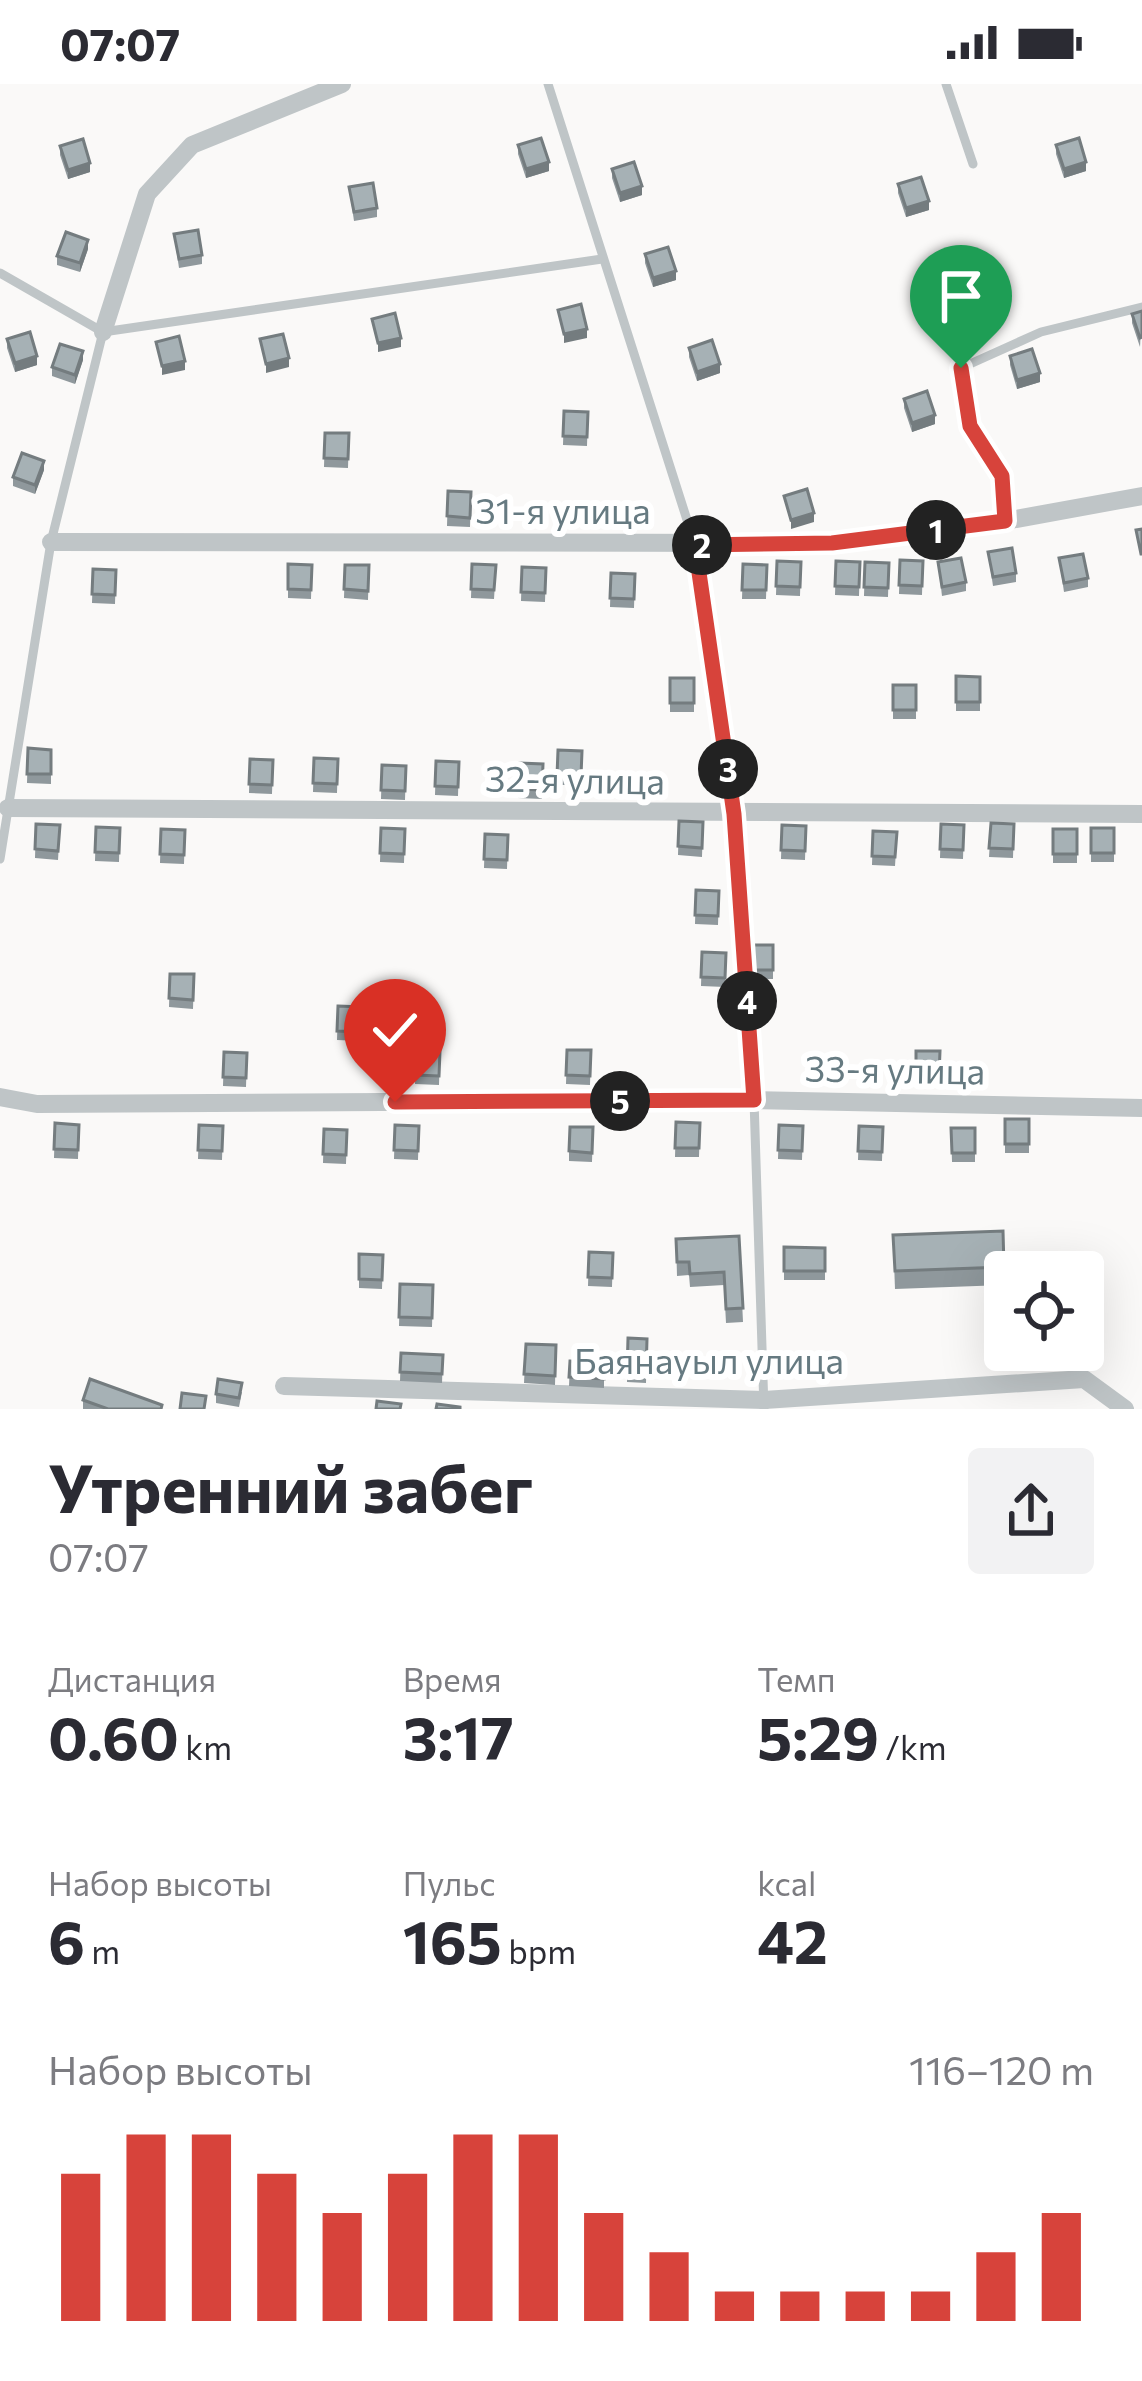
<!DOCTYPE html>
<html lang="ru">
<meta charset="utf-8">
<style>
body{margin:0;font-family:Commissioner,sans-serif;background:#f2f2f3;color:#2b2b33;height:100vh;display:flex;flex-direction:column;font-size:45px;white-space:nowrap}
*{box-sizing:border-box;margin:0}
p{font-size:39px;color:#7c7c81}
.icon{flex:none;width:66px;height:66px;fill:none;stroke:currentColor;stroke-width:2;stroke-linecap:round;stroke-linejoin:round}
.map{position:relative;height:1325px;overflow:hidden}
.drawer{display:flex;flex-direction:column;background:#fff;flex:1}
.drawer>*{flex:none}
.fabs{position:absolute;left:984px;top:1167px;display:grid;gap:24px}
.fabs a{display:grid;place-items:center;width:120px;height:120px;border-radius:12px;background:#fff;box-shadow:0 12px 48px #0002;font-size:60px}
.pin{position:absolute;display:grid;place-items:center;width:102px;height:102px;color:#fff;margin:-123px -51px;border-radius:50% 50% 50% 0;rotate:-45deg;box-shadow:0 0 12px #0007}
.pin .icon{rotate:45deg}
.km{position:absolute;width:60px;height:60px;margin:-30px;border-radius:50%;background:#222;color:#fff;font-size:33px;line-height:60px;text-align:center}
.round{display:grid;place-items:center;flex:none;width:126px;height:126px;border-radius:12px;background:#f2f2f3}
.summary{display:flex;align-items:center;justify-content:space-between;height:204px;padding:0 48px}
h1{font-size:66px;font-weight:700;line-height:90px}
.metrics{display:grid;grid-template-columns:repeat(3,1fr);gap:18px;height:204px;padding:12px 48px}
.metrics div{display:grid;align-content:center}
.metrics b{font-size:60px;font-weight:700}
.metrics small{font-size:33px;font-weight:400}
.metrics p{font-size:33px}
.chart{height:336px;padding:24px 48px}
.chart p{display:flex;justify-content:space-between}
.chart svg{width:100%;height:216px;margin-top:12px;stroke:#d7433b;stroke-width:6}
.status{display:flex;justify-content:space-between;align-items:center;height:84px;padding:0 60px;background:#fff;direction:ltr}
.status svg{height:33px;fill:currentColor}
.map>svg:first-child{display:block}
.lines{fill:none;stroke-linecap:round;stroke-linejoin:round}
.lane{stroke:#bfc5c7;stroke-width:9}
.street{stroke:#bfc5c7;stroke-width:18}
.wall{fill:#8f989c}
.shaded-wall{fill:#747c7f}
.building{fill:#a6b1b5;stroke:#747c7f;stroke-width:3}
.route-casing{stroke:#fff;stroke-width:24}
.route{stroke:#d7433b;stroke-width:15}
.labels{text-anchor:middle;stroke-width:12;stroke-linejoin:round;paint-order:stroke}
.street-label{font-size:36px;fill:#667a81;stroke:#fff}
</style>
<div class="status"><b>07:07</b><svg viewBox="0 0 49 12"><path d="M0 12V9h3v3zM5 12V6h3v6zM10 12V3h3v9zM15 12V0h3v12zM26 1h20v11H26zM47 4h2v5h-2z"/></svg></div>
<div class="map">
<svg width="1142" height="1325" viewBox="0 0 1142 1325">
<rect width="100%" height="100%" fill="#faf9f8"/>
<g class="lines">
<!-- lane -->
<g class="lane">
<path d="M548,0L695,461L734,731L754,1016L764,1325"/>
<path d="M946,0L973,80"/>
<path d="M0,189L103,248L602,175"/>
<path d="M1005,436L1002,393L970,342L961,284L1041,248L1142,223"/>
<path d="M0,775L51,458L103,248"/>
</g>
<!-- street -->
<g class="street">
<path d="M103,248L147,110L192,61L342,0"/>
<path d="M51,458L832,459L1005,437L1142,412"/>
<path d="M8,724L1142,730"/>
<path d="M0,1013L37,1020L754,1016L1142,1024"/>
<path d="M284,1302L764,1316L1084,1295L1125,1325"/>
</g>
</g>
<!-- wall -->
<g class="wall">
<path d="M518,61L549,87L526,94L518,70Z"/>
<path d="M1056,61L1086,87L1064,94L1056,70Z"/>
<path d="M60,62L90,88L68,95L60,71Z"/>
<path d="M612,85L642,111L620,118L612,94Z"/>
<path d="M898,100L929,126L906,133L898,109Z"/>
<path d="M349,103L377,124V133L354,137Z"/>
<path d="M174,150L202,171V180L179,184Z"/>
<path d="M88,165L80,188L57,181V172Z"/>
<path d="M645,170L676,196L653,203L645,179Z"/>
<path d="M1142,227L1140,263L1132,239V230Z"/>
<path d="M7,255L37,281L15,288L7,264Z"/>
<path d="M689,264L720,289L697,297L689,273Z"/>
<path d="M1010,272L1040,298L1017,305L1010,281Z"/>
<path d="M83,276L75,300L52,292V283Z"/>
<path d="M904,315L935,340L912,348L904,324Z"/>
<path d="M564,327L588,328L587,362L563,361Z"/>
<path d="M325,349H349L348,384L324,383Z"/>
<path d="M44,386L35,410L13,402V393Z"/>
<path d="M448,407L471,408L470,443L447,442Z"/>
<path d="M988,468L1016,489V498L993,502Z"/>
<path d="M1059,474L1088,494V503L1064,508Z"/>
<path d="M900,476L923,477L922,511L899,510Z"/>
<path d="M777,477L801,478L800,512L776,511Z"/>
<path d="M836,477L860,478L859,512L835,511Z"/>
<path d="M865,478L889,479L888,513L864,512Z"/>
<path d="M938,478L966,498V507L942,512Z"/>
<path d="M288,480L312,481L311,515L288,514Z"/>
<path d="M472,480L496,481L494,515L471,514Z"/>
<path d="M743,480L767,481L766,515H742Z"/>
<path d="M345,481H369L368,516L344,514Z"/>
<path d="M522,483L546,484L545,518L521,517Z"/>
<path d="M93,485L116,486L115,520L92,519Z"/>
<path d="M611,489L635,490L634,524L610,523Z"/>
<path d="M956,592L980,593V627H956Z"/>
<rect x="670" y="594" width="24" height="34"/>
<rect x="893" y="601" width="23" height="34"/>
<path d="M28,664L51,666V700L27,699Z"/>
<path d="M558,666L582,667L581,701H557Z"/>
<path d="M314,674L338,675L337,709L313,708Z"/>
<path d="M250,675L273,676L272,710L249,709Z"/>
<path d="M436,677L459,678L458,712L435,711Z"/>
<path d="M519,679L543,680L542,715L518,714Z"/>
<path d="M382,681L406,682L405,716L381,715Z"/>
<path d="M679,737L703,738L702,773L678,771Z"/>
<path d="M991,739L1014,740L1013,774L989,773Z"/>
<path d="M36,740L60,741L58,776L35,774Z"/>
<path d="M941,740L964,741L963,775L940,774Z"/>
<path d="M782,741L806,742L805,776L781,775Z"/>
<path d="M96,743L120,744L119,778L95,777Z"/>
<path d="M381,744L405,745L404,779L380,778Z"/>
<rect x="1091" y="744" width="23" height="34"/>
<path d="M161,745L185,746L184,780L160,779Z"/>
<rect x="1053" y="745" width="24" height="34"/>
<path d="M873,747L897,748L895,782L872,781Z"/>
<path d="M485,750L508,751L507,785L484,784Z"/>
<path d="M696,806L719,807L718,841L695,840Z"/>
<rect x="750" y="861" width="23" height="34"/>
<path d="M702,868L726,869L725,903L701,902Z"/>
<path d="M170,890H194L193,925L169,923Z"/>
<path d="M338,922L362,923L361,957L337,956Z"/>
<path d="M416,966L440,967L439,1001L415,1000Z"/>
<path d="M567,966H591L590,1001L566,1000Z"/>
<path d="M916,967H940L939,1001H916Z"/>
<path d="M224,968L247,969L246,1003L223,1002Z"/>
<rect x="1005" y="1035" width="24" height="34"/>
<path d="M676,1038L700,1039L699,1073H675Z"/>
<path d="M55,1039L79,1041L78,1075L54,1074Z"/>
<path d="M199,1041L223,1042L222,1076L198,1075Z"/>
<path d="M395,1041L419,1042L418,1076L394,1075Z"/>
<path d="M779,1041L803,1042L802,1076L778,1075Z"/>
<path d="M859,1042L883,1043L882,1077L858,1076Z"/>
<path d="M593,1043L592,1078L569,1077V1067Z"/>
<path d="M951,1044H975V1078H952Z"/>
<path d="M324,1045L347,1046L346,1080L323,1079Z"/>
<path d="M1003,1147L1004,1201L895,1205L893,1151Z"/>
<path d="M739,1152L743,1238L726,1239L724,1201L690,1203L689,1191L677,1192L676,1155Z"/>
<path d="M784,1163L825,1164V1196H784Z"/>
<path d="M589,1168L613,1169L612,1203L588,1202Z"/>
<path d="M383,1171L382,1205L359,1204V1195Z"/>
<path d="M400,1200L433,1201L432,1243L399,1242Z"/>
<path d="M628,1254L647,1255L646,1299L627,1298Z"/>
<path d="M526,1260L556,1261L555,1301L524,1299Z"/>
<path d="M401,1269L443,1271L442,1299L400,1297Z"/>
<path d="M570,1277L604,1279V1304L569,1302Z"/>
<path d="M242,1308L239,1323L216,1319V1310Z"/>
<path d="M83,1316L162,1325H83Z"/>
</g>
<!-- shaded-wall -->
<g class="shaded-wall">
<path d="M549,78V87L526,94V85Z"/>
<path d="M1086,78V87L1064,94V85Z"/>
<path d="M90,79V88L68,95V86Z"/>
<path d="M642,102V111L620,118V109Z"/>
<path d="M929,117V126L906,133V124Z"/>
<path d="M88,156V165L80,188V179Z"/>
<path d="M676,187V196L653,203V194Z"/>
<path d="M587,245V254L564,259V250Z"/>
<path d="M401,254V263L378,268V259Z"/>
<path d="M83,267V276L75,300V291Z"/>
<path d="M37,272V281L15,288V279Z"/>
<path d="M289,274V283L266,289V280Z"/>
<path d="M185,277V286L162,291V282Z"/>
<path d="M720,280V289L697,297V288Z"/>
<path d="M1040,289V298L1017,305V296Z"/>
<path d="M935,331V340L912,348V339Z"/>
<path d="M44,377V386L35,410V401Z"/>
<path d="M814,429V438L791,445V436Z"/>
</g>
<!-- building -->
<g class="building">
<path d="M541,54L549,78L526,85L518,61Z"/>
<path d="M1079,54L1086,78L1064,85L1056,61Z"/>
<path d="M83,55L90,79L68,86L60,62Z"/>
<path d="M634,78L642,102L620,109L612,85Z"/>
<path d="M921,93L929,117L906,124L898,100Z"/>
<path d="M373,99L377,124L354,128L349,103Z"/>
<path d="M198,146L202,171L179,175L174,150Z"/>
<path d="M66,148L88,156L80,179L57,172Z"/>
<path d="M668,163L676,187L653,194L645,170Z"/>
<path d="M581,220L587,245L564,250L558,226Z"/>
<path d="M1142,227V253L1140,254L1132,230Z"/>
<path d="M395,229L401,254L378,259L372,235Z"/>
<path d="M30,248L37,272L15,279L7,255Z"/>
<path d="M283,250L289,274L266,280L260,255Z"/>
<path d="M179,252L185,277L162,282L156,258Z"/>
<path d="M712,256L720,280L697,288L689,264Z"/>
<path d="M60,260L83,267L75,291L52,283Z"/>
<path d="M1032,265L1040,289L1017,296L1010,272Z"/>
<path d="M927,307L935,331L912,339L904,315Z"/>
<path d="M564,327L588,328L587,353L563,352Z"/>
<path d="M325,349H349L348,375L324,374Z"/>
<path d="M22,369L44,377L35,401L13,393Z"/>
<path d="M807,405L814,429L791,436L784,412Z"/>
<path d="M448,407L471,408L470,434L447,432Z"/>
<path d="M1142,445V470H1141L1136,446Z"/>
<path d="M1012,464L1016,489L993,493L988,468Z"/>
<path d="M1083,470L1088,494L1064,499L1059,474Z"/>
<path d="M961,474L966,498L942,503L938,478Z"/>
<path d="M900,476L923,477L922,502L899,501Z"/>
<path d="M777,477L801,478L800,503L776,502Z"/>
<path d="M836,477L860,478L859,503L835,502Z"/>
<path d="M865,478L889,479L888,504L864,503Z"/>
<path d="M288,480L312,481L311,506L288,505Z"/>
<path d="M472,480L496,481L494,506L471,505Z"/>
<path d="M743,480L767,481L766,506H742Z"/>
<path d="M345,481H369L368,507L344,505Z"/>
<path d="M522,483L546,484L545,509L521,508Z"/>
<path d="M93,485L116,486L115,511L92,510Z"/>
<path d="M611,489L635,490L634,515L610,514Z"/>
<path d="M956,592L980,593V618H956Z"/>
<rect x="670" y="594" width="24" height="25"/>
<rect x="893" y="601" width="23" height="25"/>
<path d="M28,664L51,666V690H27Z"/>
<path d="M558,666L582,667L581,692H557Z"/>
<path d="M314,674L338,675L337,700L313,699Z"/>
<path d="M250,675L273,676L272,701L249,700Z"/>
<path d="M436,677L459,678L458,703L435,702Z"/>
<path d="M519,679L543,680L542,706L518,705Z"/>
<path d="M382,681L406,682L405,707L381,706Z"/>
<path d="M679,737L703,738L702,764L678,762Z"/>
<path d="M991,739L1014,740L1013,765L989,764Z"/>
<path d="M36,740L60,741L58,767L35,765Z"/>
<path d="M941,740L964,741L963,766L940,765Z"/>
<path d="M782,741L806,742L805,767L781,766Z"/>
<path d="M96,743L120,744L119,769L95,768Z"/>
<path d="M381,744L405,745L404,770L380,769Z"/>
<rect x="1091" y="744" width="23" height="25"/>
<path d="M161,745L185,746L184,771L160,770Z"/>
<rect x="1053" y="745" width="24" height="25"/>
<path d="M873,747L897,748L895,773L872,772Z"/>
<path d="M485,750L508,751L507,776L484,775Z"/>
<path d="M696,806L719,807L718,832L695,831Z"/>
<rect x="750" y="861" width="23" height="25"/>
<path d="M702,868L726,869L725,894L701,893Z"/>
<path d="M170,890H194L193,916L169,914Z"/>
<path d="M338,922L362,923L361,948L337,947Z"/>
<path d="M416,966L440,967L439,992L415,991Z"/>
<path d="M567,966H591L590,992L566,991Z"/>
<path d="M916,967H940L939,992H916Z"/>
<path d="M224,968L247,969L246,994L223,993Z"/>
<rect x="1005" y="1035" width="24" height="25"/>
<path d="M676,1038L700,1039L699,1064H675Z"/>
<path d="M55,1039L79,1041L78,1066L54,1065Z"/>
<path d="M199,1041L223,1042L222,1067L198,1066Z"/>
<path d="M395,1041L419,1042L418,1067L394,1066Z"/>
<path d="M779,1041L803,1042L802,1067L778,1066Z"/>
<path d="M859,1042L883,1043L882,1068L858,1067Z"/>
<path d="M570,1043H593L592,1069L569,1067Z"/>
<path d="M951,1044H975V1069H952Z"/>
<path d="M324,1045L347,1046L346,1071L323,1070Z"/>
<path d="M1003,1147L1004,1183L895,1187L893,1151Z"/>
<path d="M739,1152L743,1224L726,1225L724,1188L690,1190L689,1178H677L676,1155Z"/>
<path d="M784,1163L825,1164V1187H784Z"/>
<path d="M589,1168L613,1169L612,1194L588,1193Z"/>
<path d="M359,1170L383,1171L382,1196L359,1195Z"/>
<path d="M400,1200L433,1201L432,1234L399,1233Z"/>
<path d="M628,1254L647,1255L646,1290L627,1289Z"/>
<path d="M526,1260L556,1261L555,1292L524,1290Z"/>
<path d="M401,1269L443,1271L442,1290L400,1288Z"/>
<path d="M570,1277L604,1279V1295L569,1293Z"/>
<path d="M90,1295L162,1321L161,1325H108L83,1316Z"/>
<path d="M218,1295L242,1299L239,1314L216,1310Z"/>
<path d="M182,1309L206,1312L204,1325H180Z"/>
<path d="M377,1317L401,1320L400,1325H376Z"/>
<path d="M437,1320L460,1323V1325H436Z"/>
</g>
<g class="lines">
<!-- route casing -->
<g class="route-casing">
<path id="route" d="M395,1018L754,1016L734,730L695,461L832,459L1005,437L1002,392L970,342L961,284"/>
</g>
<!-- route -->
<use href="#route" class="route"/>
</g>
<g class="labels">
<!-- street labels -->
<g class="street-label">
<text x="563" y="440">31-я улица</text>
<text transform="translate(575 696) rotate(1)" y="13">32-я улица</text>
<text transform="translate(895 986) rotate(1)" y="13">33-я улица</text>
<text x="709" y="1290">Баянауыл улица</text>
</g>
</g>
</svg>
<div class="fabs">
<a><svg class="icon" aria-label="locate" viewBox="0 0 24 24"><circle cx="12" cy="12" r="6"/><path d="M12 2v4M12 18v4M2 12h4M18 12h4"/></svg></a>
</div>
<div class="pin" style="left:961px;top:284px;background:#1e9e55"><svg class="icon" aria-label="arrive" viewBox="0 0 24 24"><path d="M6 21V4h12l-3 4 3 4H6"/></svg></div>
<div class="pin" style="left:395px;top:1018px;background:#d93025"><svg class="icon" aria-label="check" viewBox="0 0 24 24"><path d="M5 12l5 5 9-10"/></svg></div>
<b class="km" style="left:936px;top:446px">1</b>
<b class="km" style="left:702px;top:461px">2</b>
<b class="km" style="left:728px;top:685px">3</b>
<b class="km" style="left:747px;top:917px">4</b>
<b class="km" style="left:620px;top:1017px">5</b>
</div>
<section class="drawer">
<div class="summary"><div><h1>Утренний забег</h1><p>07:07</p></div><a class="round"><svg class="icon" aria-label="share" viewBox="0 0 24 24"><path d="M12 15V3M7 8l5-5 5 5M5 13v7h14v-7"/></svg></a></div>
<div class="metrics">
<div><p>Дистанция</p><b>0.60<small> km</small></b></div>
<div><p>Время</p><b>3:17</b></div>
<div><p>Темп</p><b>5:29<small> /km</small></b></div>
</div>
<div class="metrics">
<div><p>Набор высоты</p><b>6<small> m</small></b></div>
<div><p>Пульс</p><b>165<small> bpm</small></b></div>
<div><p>kcal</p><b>42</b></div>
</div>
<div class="chart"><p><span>Набор высоты</span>116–120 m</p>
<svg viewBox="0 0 160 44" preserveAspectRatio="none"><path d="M5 44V14M15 44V6M25 44V6M35 44V14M45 44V22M55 44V14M65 44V6M75 44V6M85 44V22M95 44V30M105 44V38M115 44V38M125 44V38M135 44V38M145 44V30M155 44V22"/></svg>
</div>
</section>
